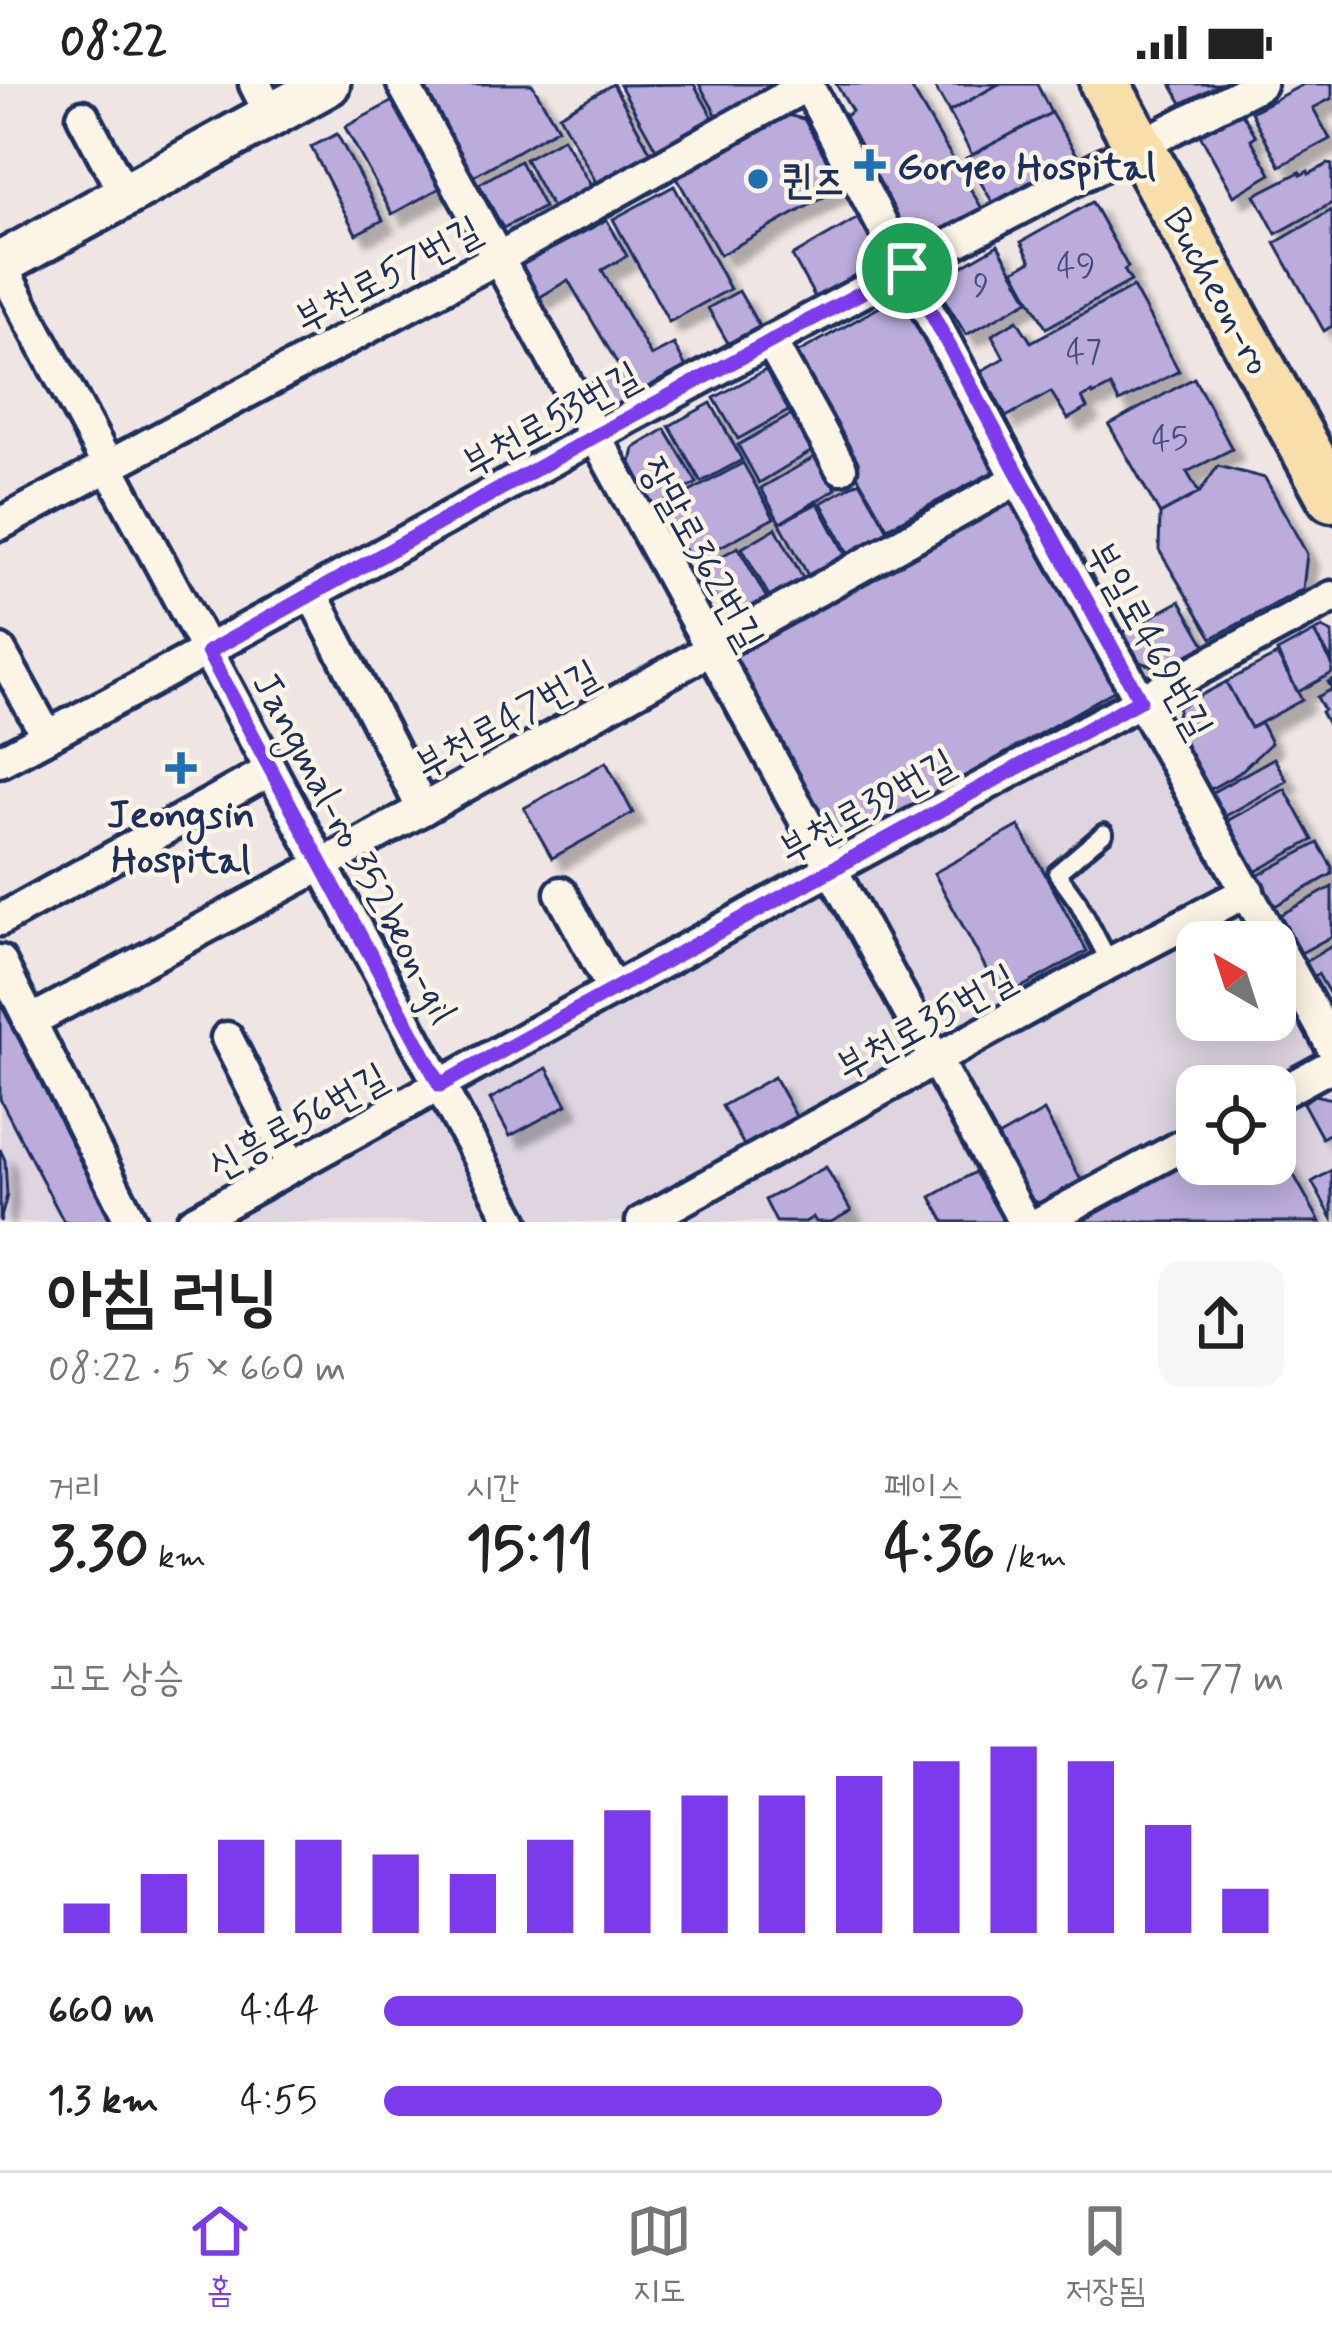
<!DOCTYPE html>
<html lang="ko">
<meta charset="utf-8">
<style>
body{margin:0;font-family:Mynerve,"Poor Story",sans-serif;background:#f6f6f6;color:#222;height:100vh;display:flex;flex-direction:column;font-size:45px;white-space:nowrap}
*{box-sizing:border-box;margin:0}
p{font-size:39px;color:#767676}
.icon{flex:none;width:66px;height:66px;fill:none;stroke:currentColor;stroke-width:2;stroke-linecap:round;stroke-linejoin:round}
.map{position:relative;height:1138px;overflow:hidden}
.details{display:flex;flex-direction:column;background:#fff;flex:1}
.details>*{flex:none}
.needle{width:78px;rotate:321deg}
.buttons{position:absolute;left:1176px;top:837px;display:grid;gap:24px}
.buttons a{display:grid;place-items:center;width:120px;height:120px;border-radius:24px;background:#fff;box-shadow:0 6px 30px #0003;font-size:60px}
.pin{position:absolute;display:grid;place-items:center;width:102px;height:102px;color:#fff;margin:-51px;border:6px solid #fff;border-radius:50%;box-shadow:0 3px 12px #0007}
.round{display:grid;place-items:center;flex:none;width:126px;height:126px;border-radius:24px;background:#f6f6f6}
.headline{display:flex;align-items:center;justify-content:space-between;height:204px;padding:0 48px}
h1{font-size:66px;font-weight:700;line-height:90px}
.figures{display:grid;grid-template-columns:repeat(3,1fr);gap:18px;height:204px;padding:12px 48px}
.figures div{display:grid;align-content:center}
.figures b{font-size:60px;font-weight:700}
.figures small{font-size:33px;font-weight:400}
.figures p{font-size:33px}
.chart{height:336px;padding:24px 48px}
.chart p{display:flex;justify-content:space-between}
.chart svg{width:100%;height:216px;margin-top:12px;stroke:#7c3aed;stroke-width:6}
ul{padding:0 48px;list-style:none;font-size:39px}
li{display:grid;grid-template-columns:192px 144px 1fr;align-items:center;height:90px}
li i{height:30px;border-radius:15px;background:#7c3aed}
.status{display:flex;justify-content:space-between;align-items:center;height:84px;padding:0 60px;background:#fff;direction:ltr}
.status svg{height:33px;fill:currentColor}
.menu{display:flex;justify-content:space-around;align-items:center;height:168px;border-top:3px solid #e0e0e0;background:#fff;font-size:33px;color:#767676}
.menu a{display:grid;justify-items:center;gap:6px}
.menu .on{color:#7c3aed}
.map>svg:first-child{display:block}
.built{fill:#dfd5e1;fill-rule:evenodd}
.building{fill:#bbacdc;stroke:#1b2f5e;stroke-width:3;filter:url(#shadow)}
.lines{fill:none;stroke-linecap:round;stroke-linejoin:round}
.lane-casing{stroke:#1b2f5e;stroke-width:24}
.street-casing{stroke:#1b2f5e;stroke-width:39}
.secondary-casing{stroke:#1b2f5e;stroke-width:51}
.primary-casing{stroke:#1b2f5e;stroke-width:57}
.lane{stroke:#fcf5e5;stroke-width:15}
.street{stroke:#fcf5e5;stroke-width:30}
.secondary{stroke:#fcf5e5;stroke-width:42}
.primary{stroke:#f8deab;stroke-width:48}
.route-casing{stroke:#fff;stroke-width:24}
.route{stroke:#7c3aed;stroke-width:15}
.poi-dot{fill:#1f6fb2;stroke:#fcf5e5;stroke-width:4.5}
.labels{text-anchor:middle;stroke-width:9;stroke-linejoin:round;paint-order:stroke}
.number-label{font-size:33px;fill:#434e7e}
.poi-label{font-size:39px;font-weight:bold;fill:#1b2f5e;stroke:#fcf5e5;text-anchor:start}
.street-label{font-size:39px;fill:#1b2f5e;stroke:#fcf5e5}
</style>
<div class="status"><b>08:22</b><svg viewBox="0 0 49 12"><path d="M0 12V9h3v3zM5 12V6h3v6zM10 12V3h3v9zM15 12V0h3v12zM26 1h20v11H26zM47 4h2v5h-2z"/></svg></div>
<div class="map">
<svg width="1332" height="1138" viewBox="0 0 1332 1138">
<defs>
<filter id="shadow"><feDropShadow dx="11" dy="11" stdDeviation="3" flood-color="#0004"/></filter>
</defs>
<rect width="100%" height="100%" fill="#efe6e3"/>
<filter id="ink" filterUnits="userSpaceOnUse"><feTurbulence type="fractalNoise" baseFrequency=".00833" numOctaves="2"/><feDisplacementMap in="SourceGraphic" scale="24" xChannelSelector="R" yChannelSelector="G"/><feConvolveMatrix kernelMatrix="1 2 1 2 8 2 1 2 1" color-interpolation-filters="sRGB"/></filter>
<g filter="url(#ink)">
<!-- built -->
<g class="built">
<path d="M1138,621L1271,858H1197V936H1275V864L1332,966V1138H192ZM1197,1002H1275V1080H1197Z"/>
<path d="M0,919L114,1138H0Z"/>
</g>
<!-- building -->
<g class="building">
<path d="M423,0H532L558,44L472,93Z"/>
<path d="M613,0L651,69L597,100L559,31Z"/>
<path d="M694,0L713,34L657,67L620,1Z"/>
<path d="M699,0H788L721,39Z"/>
<path d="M836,0H909L984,128L910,167L838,37L852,27Z"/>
<path d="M933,0H999L949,28Z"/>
<path d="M999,0H1037L1051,29L972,71L949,28Z"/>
<path d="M1171,0H1221L1183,21Z"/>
<path d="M1304,0H1332V14L1313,24L1330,55L1280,82L1251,28Z"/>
<path d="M393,17L440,104L392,130L345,43Z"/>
<path d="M1240,26L1256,52L1251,55L1271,90L1234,112L1199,49Z"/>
<path d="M1051,29L1077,71L993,119L966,74Z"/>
<path d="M782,30L804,35L842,103L720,171L673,87Z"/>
<path d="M337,50L383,136L356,150L311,63Z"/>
<path d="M563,54L591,102L552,124L525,75Z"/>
<path d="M520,77L544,123L503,144L479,100Z"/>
<path d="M1328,80L1332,81V119L1276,150L1255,111L1300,88L1301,91L1308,87L1309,90Z"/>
<path d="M674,102L730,205L669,238L613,135Z"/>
<path d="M1092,118L1128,183L1124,186L1131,197L1046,244L1014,186L1031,177L1021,158Z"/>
<path d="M1332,126V242L1324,247L1275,159Z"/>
<path d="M865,130L884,162L879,189L820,222L792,172Z"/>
<path d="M607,136L627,172L602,186L651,272L674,260L689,289L606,334L586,302L620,284L568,196L537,215L519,182Z"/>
<path d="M998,161L1029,216L966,251L940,208L944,193Z"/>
<path d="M1133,203L1179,287L1119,318L1111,302L1093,311L1092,309L1082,314L1087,324L1068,335L1051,308L1006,333L981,287L1004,274L992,251L1017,236L1031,258Z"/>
<path d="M739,207L763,249L732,266L708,224Z"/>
<path d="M903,210L1000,384L887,444L790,273Z"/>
<path d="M775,281L799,321L738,355L714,314Z"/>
<path d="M1194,294L1232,365L1187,388L1199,409L1160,430L1109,341Z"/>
<path d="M711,319L742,376L701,398L669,342Z"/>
<path d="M798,327L817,364L759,399L738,361Z"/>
<path d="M665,345L697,399L654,423L631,379L634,364Z"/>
<path d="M818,371L836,405L780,439L761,404Z"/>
<path d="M743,379L774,434L692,478L662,423Z"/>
<path d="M1218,382L1265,394L1307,470L1303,505L1212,554L1159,466L1160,430L1199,409Z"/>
<path d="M860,397L889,448L849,471L821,419Z"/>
<path d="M1015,412L1117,605L834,768L730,573Z"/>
<path d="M818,419L849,477L811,497L780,439Z"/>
<path d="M776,444L806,500L773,519L742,464Z"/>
<path d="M738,463L770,520L731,542L699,485Z"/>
<path d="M1180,517L1206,562L1162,585L1139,578L1122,549Z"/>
<path d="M1322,544L1332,549V578L1315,548Z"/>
<path d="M1314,548L1332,580V589L1298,608L1277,568Z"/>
<path d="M1277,571L1302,616L1251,644L1226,598Z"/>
<path d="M1332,596V648L1321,628L1324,626L1317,613L1332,605L1328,598Z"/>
<path d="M1226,598L1251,644L1261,639L1271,659L1239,689L1209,706L1175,640L1179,623Z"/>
<path d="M1274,674L1287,697L1224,733L1211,709Z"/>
<path d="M606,678L633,729L552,774L524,724Z"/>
<path d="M1285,705L1313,756L1253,789L1225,738Z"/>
<path d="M1019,742L1087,867L1002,914L934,789Z"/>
<path d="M1318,759L1332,783V790L1273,823L1257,792Z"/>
<path d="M1332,803V852L1301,869L1280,831Z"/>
<path d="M1332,862V907L1329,909L1318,890L1313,893L1305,878Z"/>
<path d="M0,919L114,1138H64L0,1015Z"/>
<path d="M547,984L567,1021L510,1052L490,1015Z"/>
<path d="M774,993L797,1034L745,1063L722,1022Z"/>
<path d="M1314,1011L1332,1015V1048L1322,1054L1303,1019Z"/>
<path d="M1044,1027L1082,1098L1043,1120L1027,1115L994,1055Z"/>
<path d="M1275,1057L1320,1138H1081L1197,1074V1080H1275Z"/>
<path d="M0,1065L5,1076L7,1111L0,1138Z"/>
<path d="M826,1083L851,1127L831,1138H816L813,1133L805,1138H776L765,1116Z"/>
<path d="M1332,1086V1134L1312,1098Z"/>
<path d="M975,1088L1002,1134L1001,1138H945L931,1113Z"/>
</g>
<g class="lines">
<!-- lane casing -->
<g class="lane-casing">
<path id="lane" d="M1104,749L1057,789L1078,818L1110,879"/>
</g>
<!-- street casing -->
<g class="street-casing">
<g id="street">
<path d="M255,0L271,31"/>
<path d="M403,0L1024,1138"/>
<path d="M807,0L1018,395L1332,962"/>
<path d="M83,32L125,111"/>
<path d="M0,180L513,1138"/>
<path d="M771,258L841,384"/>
<path d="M0,440L498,174L807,1"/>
<path d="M312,510L423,725"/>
<path d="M0,567L47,652"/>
<path d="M0,677C199,573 395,463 592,354C813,233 1035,114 1260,0"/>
<path d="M561,809L613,906"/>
<path d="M0,836L271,686"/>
<path d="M0,877L131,1138"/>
<path d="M29,938L322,781L1018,395"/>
<path d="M227,954L292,1082"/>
<path d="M1275,1012L1332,981"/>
<path d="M192,1138L831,785L1332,513"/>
<path d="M642,1138L1110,879L1248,807"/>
<path d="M1041,1138L1197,1054"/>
</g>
</g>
<!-- secondary casing -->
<g class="secondary-casing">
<path id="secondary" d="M0,180L328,0"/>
</g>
<!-- primary casing -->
<g class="primary-casing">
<path id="primary" d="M1105,0L1332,413"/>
</g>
<!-- lane -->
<use href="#lane" class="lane"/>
<!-- street -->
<use href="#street" class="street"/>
<!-- secondary -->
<use href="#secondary" class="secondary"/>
<!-- primary -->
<use href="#primary" class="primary"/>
</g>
</g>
<g class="lines" filter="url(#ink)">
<!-- route casing -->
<g class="route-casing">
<path id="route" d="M907,184L1140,616L440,1001L208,568L595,352Z"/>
</g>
<!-- route -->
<use href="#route" class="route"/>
</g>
<!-- markers -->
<g class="poi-dot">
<path d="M864 63h12v12h12v12h-12v12h-12v-12h-12v-12h12z"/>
<circle cx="758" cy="95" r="12"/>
<path d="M175 666h12v12h12v12h-12v12h-12v-12h-12v-12h12z"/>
</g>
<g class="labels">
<!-- number labels -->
<g class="number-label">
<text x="1076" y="192">49</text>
<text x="981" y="212">9</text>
<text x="1084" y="278">47</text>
<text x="1170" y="365">45</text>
</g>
<!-- poi labels -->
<g class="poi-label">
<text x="897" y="95">Goryeo Hospital</text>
<text x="782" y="109">퀸즈</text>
<text x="181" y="743" text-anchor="middle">Jeongsin<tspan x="181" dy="45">Hospital</tspan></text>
</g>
<!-- street labels -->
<g class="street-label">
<text transform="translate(387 189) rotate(-28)" y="14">부천로57번길</text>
<text transform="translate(1219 206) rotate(61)" y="14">Bucheon-ro</text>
<text transform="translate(550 334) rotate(-29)" y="14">부천로53번길</text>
<text transform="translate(703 469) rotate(61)" y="14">장말로362번길</text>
<text transform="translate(1151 555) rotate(61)" y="14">부일로469번길</text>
<text transform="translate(506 634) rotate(-29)" y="14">부천로47번길</text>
<text transform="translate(866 721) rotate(-29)" y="14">부천로39번길</text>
<text transform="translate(356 763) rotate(62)" y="14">Jangmal-ro 352beon-gil</text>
<text transform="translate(925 937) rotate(-29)" y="14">부천로35번길</text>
<text transform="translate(297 1036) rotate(-29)" y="14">신흥로56번길</text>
</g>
</g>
</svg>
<div class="buttons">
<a><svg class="needle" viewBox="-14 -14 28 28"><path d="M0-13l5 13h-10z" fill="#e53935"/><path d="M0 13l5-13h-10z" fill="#767676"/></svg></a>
<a><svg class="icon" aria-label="locate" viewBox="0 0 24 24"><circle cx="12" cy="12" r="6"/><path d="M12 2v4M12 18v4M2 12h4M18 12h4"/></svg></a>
</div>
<div class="pin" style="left:907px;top:184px;background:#1e9e55"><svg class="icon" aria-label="arrive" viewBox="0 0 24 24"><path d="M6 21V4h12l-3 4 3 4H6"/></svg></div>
</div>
<section class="details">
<div class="headline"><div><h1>아침 러닝</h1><p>08:22 · 5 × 660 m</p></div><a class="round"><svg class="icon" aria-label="share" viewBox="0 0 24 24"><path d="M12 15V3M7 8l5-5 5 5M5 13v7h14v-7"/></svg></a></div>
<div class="figures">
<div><p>거리</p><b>3.30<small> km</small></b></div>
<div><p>시간</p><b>15:11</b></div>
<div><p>페이스</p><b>4:36<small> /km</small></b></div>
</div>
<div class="chart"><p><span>고도 상승</span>67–77 m</p>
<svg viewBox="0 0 160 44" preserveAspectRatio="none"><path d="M5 44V38M15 44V32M25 44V25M35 44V25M45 44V28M55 44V32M65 44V25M75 44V19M85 44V16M95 44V16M105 44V12M115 44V9M125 44V6M135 44V9M145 44V22M155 44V35"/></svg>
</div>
<ul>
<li><b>660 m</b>4:44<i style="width:71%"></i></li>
<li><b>1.3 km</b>4:55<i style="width:62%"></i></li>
</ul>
</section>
<nav class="menu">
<a class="on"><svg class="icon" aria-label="home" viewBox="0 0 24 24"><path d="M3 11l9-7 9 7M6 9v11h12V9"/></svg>홈</a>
<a><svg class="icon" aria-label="map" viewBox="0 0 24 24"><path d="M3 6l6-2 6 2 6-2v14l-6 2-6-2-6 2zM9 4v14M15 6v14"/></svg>지도</a>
<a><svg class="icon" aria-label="saved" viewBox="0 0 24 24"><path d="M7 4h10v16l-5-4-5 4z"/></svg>저장됨</a>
</nav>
